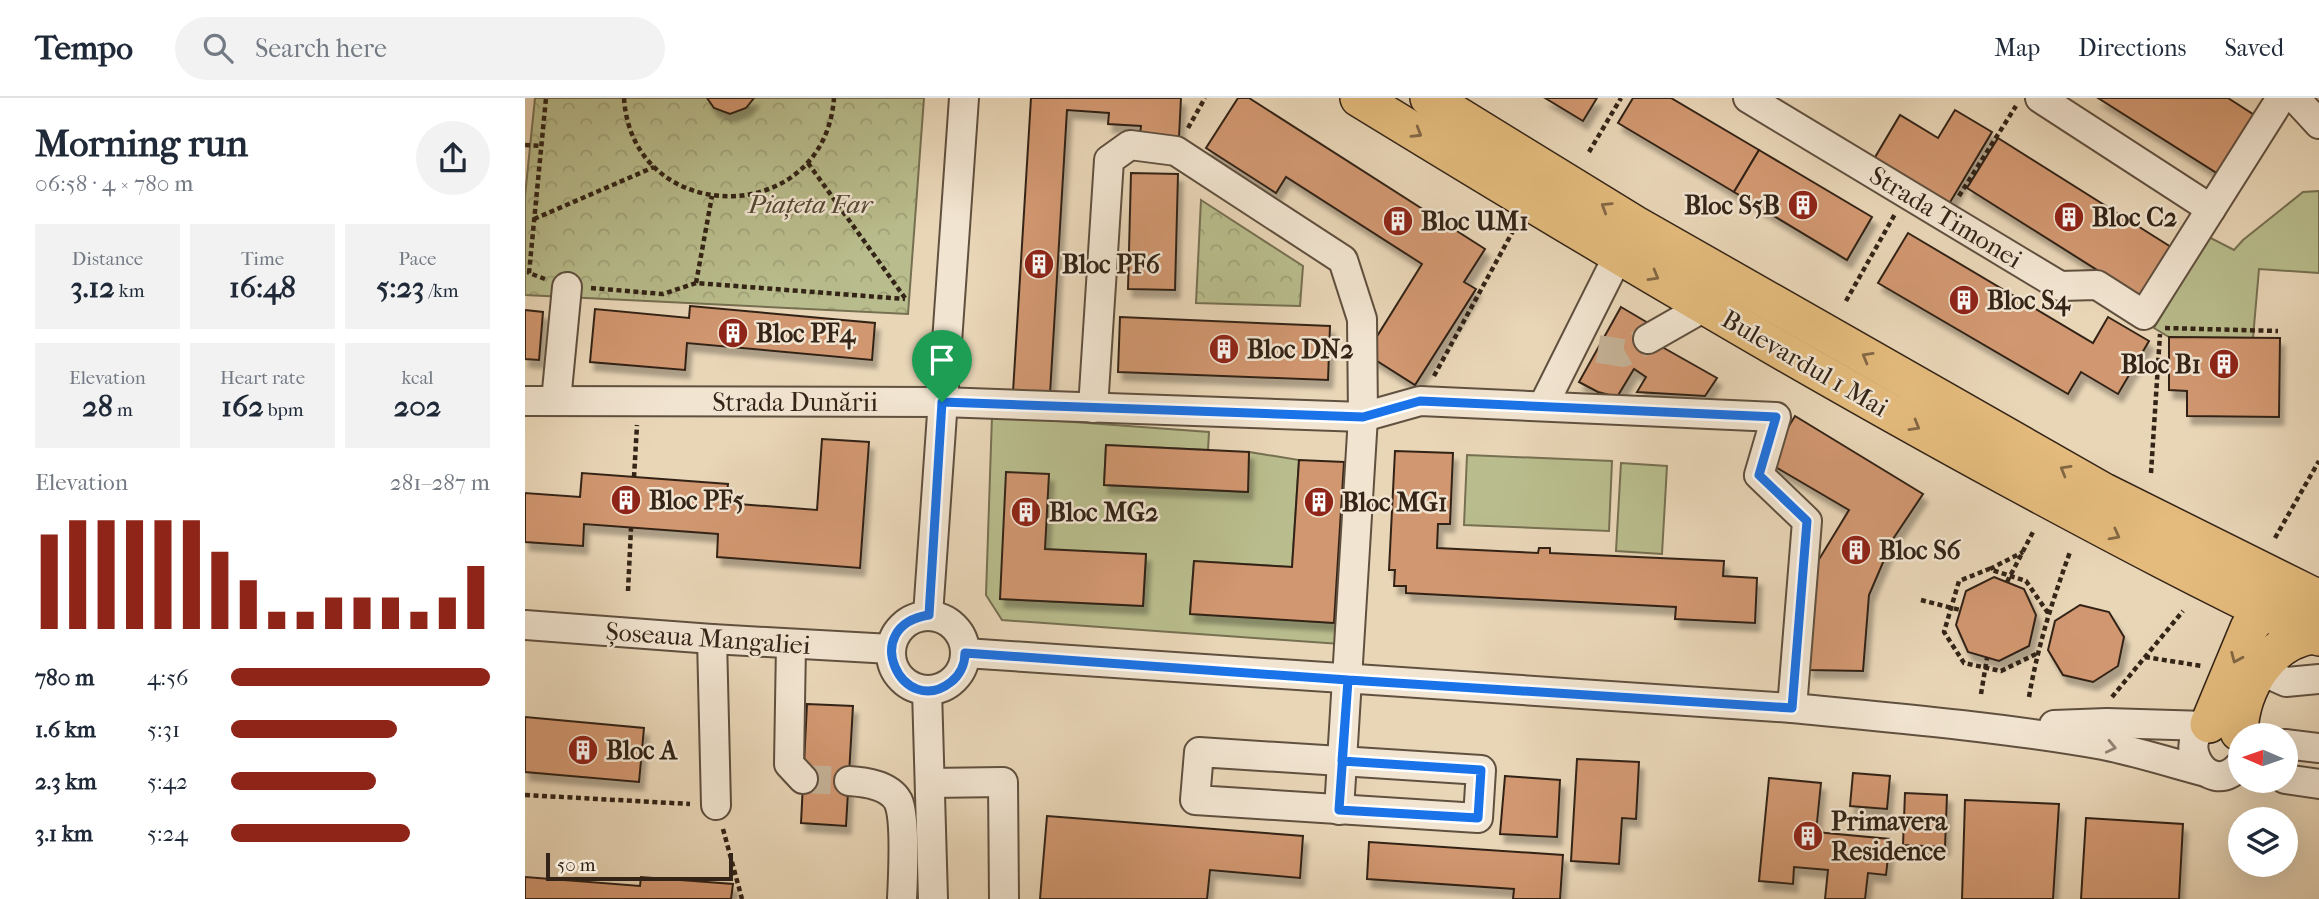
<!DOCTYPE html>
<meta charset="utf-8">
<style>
body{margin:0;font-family:"IM FELL French Canon",serif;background:#f2f2f3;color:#1f2937;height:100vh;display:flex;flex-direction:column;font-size:26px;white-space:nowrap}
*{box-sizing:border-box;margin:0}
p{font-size:23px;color:#747a83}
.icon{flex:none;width:38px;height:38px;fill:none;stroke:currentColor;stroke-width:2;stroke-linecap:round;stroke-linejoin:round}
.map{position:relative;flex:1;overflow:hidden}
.details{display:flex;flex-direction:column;background:#fff;width:525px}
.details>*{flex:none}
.needle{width:46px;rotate:272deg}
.controls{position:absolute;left:1703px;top:625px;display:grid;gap:14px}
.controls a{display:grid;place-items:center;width:70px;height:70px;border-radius:50%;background:#fff;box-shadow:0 7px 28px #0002;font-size:35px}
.scale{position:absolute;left:21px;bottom:18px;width:187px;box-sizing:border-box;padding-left:7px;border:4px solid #332417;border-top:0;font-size:19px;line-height:24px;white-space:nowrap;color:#332417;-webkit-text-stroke:5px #f1e4d0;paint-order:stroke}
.pin{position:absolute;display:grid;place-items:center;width:60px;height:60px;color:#fff;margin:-72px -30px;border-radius:50% 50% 50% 0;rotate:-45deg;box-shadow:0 0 7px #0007}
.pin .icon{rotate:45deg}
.round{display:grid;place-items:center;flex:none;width:74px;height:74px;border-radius:37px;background:#f2f2f3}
.head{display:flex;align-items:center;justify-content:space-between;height:119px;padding:0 35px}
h1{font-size:38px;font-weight:700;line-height:52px}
.metrics{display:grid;grid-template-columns:repeat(3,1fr);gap:10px;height:119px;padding:7px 35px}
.metrics div{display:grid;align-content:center;border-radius:0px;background:#f2f2f3;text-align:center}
.metrics b{font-size:30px;font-weight:700}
.metrics small{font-size:19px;font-weight:400}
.metrics p{font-size:19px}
.chart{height:196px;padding:14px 35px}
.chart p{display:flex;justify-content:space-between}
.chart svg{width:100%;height:126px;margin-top:7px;stroke:#8f2418;stroke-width:6}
ul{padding:0 35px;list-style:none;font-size:23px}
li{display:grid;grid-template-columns:112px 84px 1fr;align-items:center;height:52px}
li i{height:18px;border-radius:9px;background:#8f2418}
header{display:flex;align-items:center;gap:42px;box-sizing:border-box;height:98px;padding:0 35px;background:#fff;border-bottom:2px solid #e0e1e3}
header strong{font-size:33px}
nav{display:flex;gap:38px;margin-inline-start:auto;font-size:24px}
.search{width:490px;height:63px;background:#f2f2f3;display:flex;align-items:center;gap:18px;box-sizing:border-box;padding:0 24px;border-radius:38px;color:#747a83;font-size:26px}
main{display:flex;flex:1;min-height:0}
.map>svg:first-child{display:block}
.green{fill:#b9bd8d;stroke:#767052;stroke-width:2;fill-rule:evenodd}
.forest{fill:url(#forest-crowns);stroke:#767052;stroke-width:2}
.building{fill:#d19770;stroke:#332417;stroke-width:2;filter:url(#shadow)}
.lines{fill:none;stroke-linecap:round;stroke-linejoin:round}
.minor-tunnel{stroke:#c5b297;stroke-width:28;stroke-dasharray:28 14;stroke-linecap:butt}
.minor-casing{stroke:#60503f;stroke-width:32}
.major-casing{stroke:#332417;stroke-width:40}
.path{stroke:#332417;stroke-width:4.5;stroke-dasharray:5 3.5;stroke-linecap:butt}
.minor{stroke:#f1e4d0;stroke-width:28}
.major{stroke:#e4bb7c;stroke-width:37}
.oneway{stroke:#836844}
.oneway2{stroke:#928474}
.route-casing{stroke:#fff;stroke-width:14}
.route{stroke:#1a73e8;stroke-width:9}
.labels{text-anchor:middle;stroke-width:5;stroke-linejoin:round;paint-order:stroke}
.park-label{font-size:26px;font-style:italic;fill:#544a34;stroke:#f1e4d0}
.poi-label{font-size:26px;font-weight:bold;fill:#332417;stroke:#f1e4d0;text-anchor:start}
.street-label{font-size:26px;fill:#332417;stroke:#f1e4d0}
</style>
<header>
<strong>Tempo</strong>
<div class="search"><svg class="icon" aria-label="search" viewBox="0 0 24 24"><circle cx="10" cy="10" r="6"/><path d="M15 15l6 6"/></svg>Search here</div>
<nav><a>Map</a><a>Directions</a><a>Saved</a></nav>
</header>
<main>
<section class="details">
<div class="head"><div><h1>Morning run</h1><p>06:58 · 4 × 780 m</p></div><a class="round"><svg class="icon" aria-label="share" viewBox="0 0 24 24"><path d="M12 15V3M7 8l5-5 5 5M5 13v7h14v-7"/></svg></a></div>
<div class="metrics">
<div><p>Distance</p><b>3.12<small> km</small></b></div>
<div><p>Time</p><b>16:48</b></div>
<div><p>Pace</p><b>5:23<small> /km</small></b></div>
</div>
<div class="metrics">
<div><p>Elevation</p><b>28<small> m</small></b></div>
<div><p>Heart rate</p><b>162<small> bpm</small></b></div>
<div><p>kcal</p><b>202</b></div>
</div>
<div class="chart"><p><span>Elevation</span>281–287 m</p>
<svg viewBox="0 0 160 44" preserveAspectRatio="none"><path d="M5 44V11M15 44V6M25 44V6M35 44V6M45 44V6M55 44V6M65 44V17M75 44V27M85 44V38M95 44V38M105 44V33M115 44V33M125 44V33M135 44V38M145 44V33M155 44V22"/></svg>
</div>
<ul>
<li><b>780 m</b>4:56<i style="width:100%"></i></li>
<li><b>1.6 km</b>5:31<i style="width:64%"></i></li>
<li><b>2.3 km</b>5:42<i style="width:56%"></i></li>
<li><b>3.1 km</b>5:24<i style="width:69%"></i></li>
</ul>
</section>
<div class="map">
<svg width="1794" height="801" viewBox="0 0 1794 801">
<defs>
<pattern id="forest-crowns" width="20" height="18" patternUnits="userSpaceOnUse" patternTransform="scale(1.75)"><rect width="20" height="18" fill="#b9bd8d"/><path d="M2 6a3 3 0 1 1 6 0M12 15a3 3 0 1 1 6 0" fill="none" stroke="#a0a279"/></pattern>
<filter id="shadow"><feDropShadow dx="4.5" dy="8" stdDeviation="2" flood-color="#0004"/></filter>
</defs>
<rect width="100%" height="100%" fill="#e9d6b7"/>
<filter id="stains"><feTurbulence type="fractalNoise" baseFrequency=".00286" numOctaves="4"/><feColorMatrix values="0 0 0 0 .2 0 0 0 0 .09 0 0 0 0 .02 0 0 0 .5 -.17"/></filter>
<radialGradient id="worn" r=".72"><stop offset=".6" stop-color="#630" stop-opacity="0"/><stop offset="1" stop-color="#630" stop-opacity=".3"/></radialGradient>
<!-- green -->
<g class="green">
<path d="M1794,93V175L1734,171L1728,240L1644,239L1629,230L1684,139L1709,152L1718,142L1778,94Z"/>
<path d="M467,318L684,334L683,352L581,347L579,387L722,394L724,354L774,362L767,469L669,463L665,515L808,525L814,445L825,447L815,546L477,522L461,497ZM621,457L618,508L476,501Z"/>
<path d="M942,357L1087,363L1084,433L939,427Z"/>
<path d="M1096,365L1142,368L1137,456L1091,453Z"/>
</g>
<!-- forest -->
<g class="forest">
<path d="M10,0H399L383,216L0,197V98Z"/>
<path d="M676,102L778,168L775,208L671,205Z"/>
</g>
<!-- building -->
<g class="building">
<path d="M182,0H229L221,10L205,16L189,10Z"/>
<path d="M506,0H656L654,39L615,37L616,28L583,26L584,15L542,12L525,296L488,294Z"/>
<path d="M713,0H724L960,151L939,184L951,191L890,287L841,256L897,166L761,79L751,95L681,50Z"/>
<path d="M1020,0H1072L1058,23Z"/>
<path d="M1108,0H1146L1234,52L1209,94L1093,25Z"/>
<path d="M1573,0H1703L1734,20L1698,79Z"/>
<path d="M1430,12L1467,34L1424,106L1349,61L1375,17L1413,40Z"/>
<path d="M1473,40L1646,149L1615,199L1442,90Z"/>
<path d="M1234,52L1347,119L1322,162L1209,94Z"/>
<path d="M606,75L653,76L650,192L603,191Z"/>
<path d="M1383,135L1568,245L1583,219L1624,243L1593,296L1556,274L1543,296L1353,185Z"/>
<path d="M165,208L350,225L347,262L162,245L160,272L65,264L70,211L164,220Z"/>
<path d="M1096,209L1130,229L1123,241L1192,280L1180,298L1112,294L1121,279L1109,271L1092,299L1073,294L1054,284Z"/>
<path d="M0,212L18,214L14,262L0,261Z"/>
<path d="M595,219L805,228L803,282L593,274Z"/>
<path d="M1644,239L1755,240L1754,319L1662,318V293L1644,292Z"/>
<path d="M1270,318L1398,396L1368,441L1344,497L1338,573L1283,572L1293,463L1324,412L1242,364Z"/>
<path d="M297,341L344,344L335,470L192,459L193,436L59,426L58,448L0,444V395L55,399L57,375L203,386L201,405L292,412Z"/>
<path d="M581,347L724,354L723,394L579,387Z"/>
<path d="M870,353L928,355L925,426H913L912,450L1013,455L1014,450H1025V455L1199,463L1198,478L1232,480L1230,525L1150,521L1151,509L881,495V488H869L870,472H864Z"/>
<path d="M774,362L819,364L809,525L665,516L669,463L767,469Z"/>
<path d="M481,374L524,376L520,451L621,456L618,508L475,501Z"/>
<path d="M1469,479L1499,491L1511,517L1504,548L1474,563L1443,554L1431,527L1441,493Z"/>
<path d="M1555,507L1584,514L1599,539L1593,568L1568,584L1538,577L1523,552L1530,523Z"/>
<path d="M282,606L328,608L321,728L276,725Z"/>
<path d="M0,619L119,630L114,684L0,674Z"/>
<path d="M1052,661L1114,664L1111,721L1097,720L1094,766L1046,763Z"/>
<path d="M1328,675L1365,678L1362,711L1325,708Z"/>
<path d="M980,678L1035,682L1032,739L975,736Z"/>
<path d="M1244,680L1296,685L1291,734L1365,741L1361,777L1343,775L1340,801H1300L1303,772L1269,769L1268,786L1234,783Z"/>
<path d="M1380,695L1422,697L1420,749L1378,747Z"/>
<path d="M1440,702L1534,706L1528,801H1437Z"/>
<path d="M522,718L778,738L775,780L685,772L682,801H515Z"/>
<path d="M1561,720L1658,726L1654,801H1556Z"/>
<path d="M844,744L1038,757L1035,801H988L989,791L842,781Z"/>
<path d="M0,779L115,788L116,779L208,786L206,801H0Z"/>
</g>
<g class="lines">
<!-- minor-tunnel -->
<g class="minor-tunnel">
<path d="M1073,251L1098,255L1123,241"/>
<path d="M278,681L324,683"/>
</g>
<!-- minor casing -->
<g class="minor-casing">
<g id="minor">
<path d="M1223,0L1535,188L1572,187L1619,217L1756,0"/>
<path d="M1515,0L1686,111"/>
<path d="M1770,0L1794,26"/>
<path d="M1123,241L1181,208"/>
<path d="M0,303L417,304L838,319L895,303L1251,319L1234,377L1282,423L1267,610"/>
<path d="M31,303L42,189"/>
<path d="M1018,308L1093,158"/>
<path d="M568,310L584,62L605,47L651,53L818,162L837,221L838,319L814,712"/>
<path d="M403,517L439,0"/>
<circle cx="403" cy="555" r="37"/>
<path d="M0,527L187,541L366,551"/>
<path d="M187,541L191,707"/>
<path d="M266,546L264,666L278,681"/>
<path d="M440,555L1267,610C1371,620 1475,629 1578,647C1613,654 1647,665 1681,674"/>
<path d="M1734,572L1761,584L1794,581"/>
<path d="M402,592L408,801"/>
<path d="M1693,625C1642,631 1681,706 1715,667"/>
<path d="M1529,627L1582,625L1681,628"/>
<path d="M1760,646L1794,650"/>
<path d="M674,654L956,672L953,720L670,702Z"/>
<path d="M1760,681L1794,686"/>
<path d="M324,683C340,684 364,687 373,703C381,719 378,781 377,801"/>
<path d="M405,685L478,684L479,801"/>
</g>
</g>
<!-- major casing -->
<g class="major-casing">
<g id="major">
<path d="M834,0C1048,131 1263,260 1484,380C1586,435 1689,490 1794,539"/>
<path d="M904,0L1109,126L1579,394L1794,501"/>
<path d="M1684,626L1724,530L1737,512L1756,501"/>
<path d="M1714,634C1716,591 1743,543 1789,537"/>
</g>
</g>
<!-- path -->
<g class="path">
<path d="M99,0C107,130 299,132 309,0"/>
<path d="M663,30L680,0"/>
<path d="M0,47L16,48"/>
<path d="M1064,54L1096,0"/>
<path d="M283,65L380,200"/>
<path d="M1434,98L1491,8"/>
<path d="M9,121L129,69"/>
<path d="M20,181L4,175L21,0"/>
<path d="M171,185L187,98"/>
<path d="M66,190L138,196L171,185L380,201"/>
<path d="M1321,203L1370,116"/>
<path d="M1640,230L1753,233"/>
<path d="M909,278L988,133"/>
<path d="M1626,375L1635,236"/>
<path d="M109,379L112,327"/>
<path d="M1750,440L1794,363"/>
<path d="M1465,471L1498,454"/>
<path d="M1482,484L1508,434"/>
<path d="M103,493L106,430"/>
<path d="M1396,502L1435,512"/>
<path d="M1511,556L1476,573L1439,565L1419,534L1434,483L1464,471L1501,483L1523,515"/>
<path d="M1620,559L1677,568"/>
<path d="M1456,596L1462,560"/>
<path d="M1504,599C1513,547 1527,504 1545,454"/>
<path d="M1587,599L1658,513"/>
<path d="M0,697L165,706"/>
<path d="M198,731L217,801"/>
</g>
<!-- minor -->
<use href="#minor" class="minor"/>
<!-- major -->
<use href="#major" class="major"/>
</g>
<!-- one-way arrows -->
<defs><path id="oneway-chevron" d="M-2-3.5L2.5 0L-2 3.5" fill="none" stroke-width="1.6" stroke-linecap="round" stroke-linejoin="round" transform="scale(1.75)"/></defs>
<g class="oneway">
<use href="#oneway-chevron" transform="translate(892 35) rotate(31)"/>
<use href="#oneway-chevron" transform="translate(1081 109) rotate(-148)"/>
<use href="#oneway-chevron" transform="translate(1129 178) rotate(30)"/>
<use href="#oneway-chevron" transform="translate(1342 259) rotate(-150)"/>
<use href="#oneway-chevron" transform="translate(1390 328) rotate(30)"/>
<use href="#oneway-chevron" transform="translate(1540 372) rotate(-150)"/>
<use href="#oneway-chevron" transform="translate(1590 437) rotate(28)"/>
<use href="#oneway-chevron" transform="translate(1711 560) rotate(113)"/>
</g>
<use class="oneway2" href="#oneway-chevron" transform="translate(1586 649) rotate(13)"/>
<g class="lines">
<!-- route casing -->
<g class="route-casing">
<path id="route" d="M417,304L404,517C332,528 378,622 426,584C435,577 440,566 440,555L823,582L817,663L956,672L953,720L814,712L823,582L1267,610L1282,423L1234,377L1251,319L895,303L838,319L417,304"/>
</g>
<!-- route -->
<use href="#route" class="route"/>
</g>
<!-- icons -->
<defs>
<g id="building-disc" transform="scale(1.575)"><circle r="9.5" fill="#8f2418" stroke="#f1e4d0"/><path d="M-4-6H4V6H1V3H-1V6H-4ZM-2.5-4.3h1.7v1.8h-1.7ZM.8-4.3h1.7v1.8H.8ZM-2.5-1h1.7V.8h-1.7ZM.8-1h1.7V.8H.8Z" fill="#fff"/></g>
</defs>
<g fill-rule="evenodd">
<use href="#building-disc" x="1278" y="107"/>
<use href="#building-disc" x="1544" y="119"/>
<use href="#building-disc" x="873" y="123"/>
<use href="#building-disc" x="514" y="166"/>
<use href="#building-disc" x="1439" y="202"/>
<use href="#building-disc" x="208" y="235"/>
<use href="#building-disc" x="699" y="251"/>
<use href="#building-disc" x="1699" y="266"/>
<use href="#building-disc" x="101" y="402"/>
<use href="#building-disc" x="794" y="404"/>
<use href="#building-disc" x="501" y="414"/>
<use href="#building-disc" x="1331" y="452"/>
<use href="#building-disc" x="58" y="652"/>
<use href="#building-disc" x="1283" y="738"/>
</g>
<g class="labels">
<!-- park labels -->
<g class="park-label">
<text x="285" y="115">Piațeta Far</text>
</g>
<!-- poi labels -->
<g class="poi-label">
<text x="1255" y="116" text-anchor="end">Bloc S5B</text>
<text x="1567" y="128">Bloc C2</text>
<text x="896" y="132">Bloc UM1</text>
<text x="537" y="175">Bloc PF6</text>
<text x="1462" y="211">Bloc S4</text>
<text x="231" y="244">Bloc PF4</text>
<text x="722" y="260">Bloc DN2</text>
<text x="1676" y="275" text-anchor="end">Bloc B1</text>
<text x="124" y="411">Bloc PF5</text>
<text x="817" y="413">Bloc MG1</text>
<text x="524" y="423">Bloc MG2</text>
<text x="1354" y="461">Bloc S6</text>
<text x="81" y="661">Bloc A</text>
<text x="1306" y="732">Primavera<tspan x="1306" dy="30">Residence</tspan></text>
</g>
<!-- street labels -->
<g class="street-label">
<text transform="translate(1421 119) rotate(31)" y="9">Strada Timonei</text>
<text transform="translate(1280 265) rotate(30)" y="9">Bulevardul 1 Mai</text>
<text x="270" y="313">Strada Dunării</text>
<text transform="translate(183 540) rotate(4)" y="9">Șoseaua Mangaliei</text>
</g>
</g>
<rect width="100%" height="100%" filter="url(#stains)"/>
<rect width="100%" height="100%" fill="url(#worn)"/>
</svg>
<div class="controls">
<a><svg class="needle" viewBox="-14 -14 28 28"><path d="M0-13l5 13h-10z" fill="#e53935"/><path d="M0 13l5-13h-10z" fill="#747a83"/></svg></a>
<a><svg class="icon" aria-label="layers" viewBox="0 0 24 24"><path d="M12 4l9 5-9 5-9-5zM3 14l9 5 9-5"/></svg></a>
</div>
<div class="scale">50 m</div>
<div class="pin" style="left:417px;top:304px;background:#1e9e55"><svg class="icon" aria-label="arrive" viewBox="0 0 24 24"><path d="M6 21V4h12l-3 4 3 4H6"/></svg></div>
</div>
</main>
